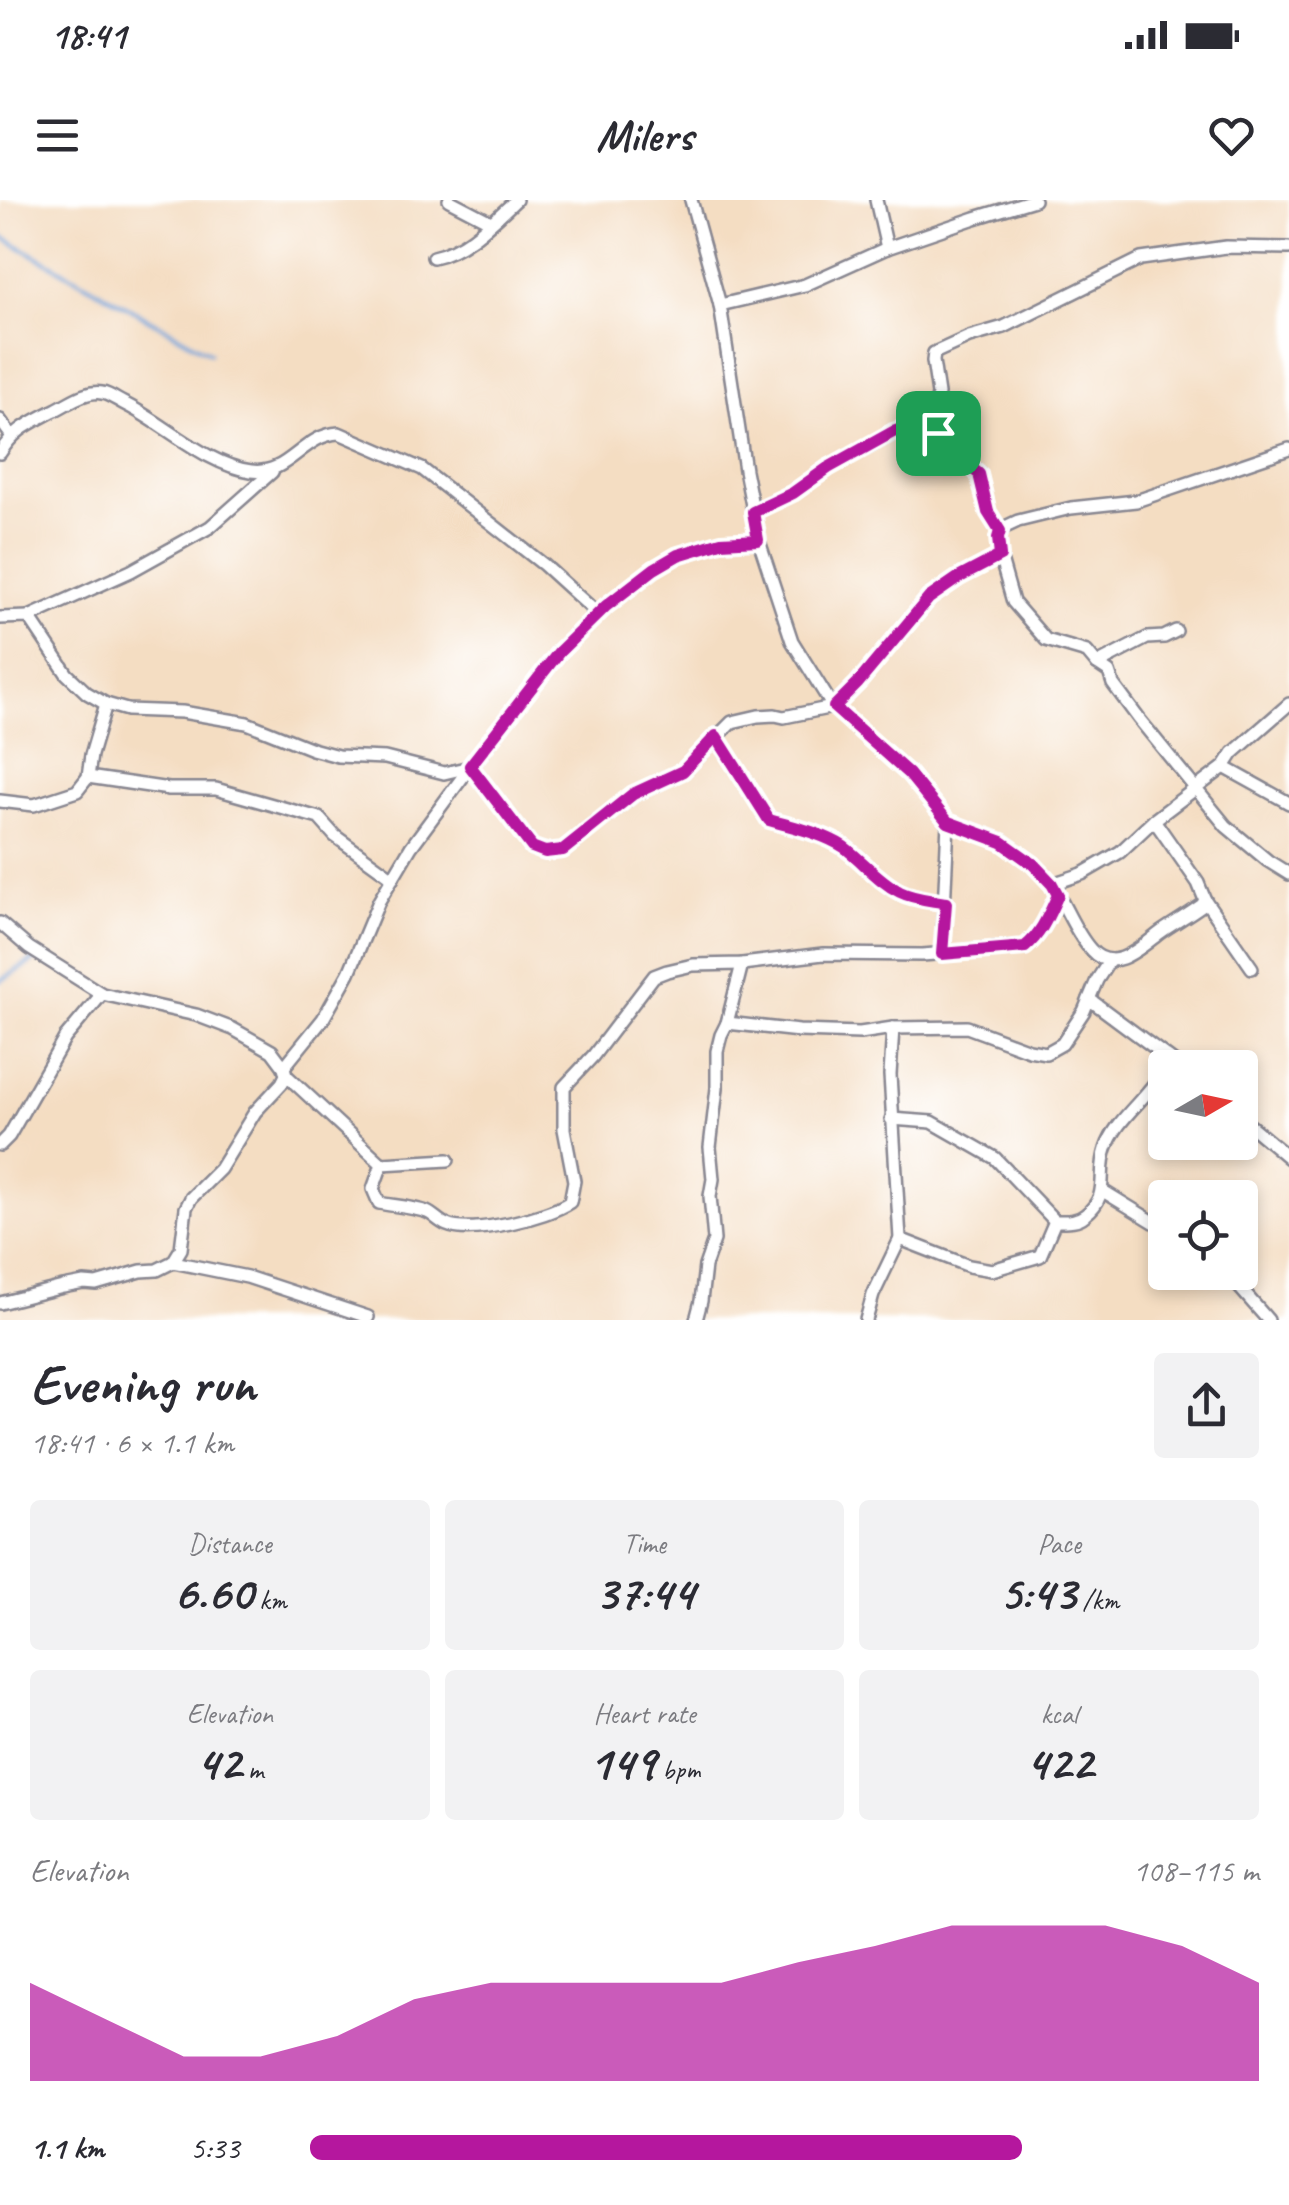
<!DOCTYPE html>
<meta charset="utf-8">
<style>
body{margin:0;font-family:Caveat,sans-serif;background:#f2f2f3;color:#2b2b33;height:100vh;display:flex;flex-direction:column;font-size:38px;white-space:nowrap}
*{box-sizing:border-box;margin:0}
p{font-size:32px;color:#7c7c81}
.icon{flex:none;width:55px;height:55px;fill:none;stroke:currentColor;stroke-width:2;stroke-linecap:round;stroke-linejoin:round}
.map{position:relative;height:1120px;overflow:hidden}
.details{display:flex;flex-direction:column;background:#fff;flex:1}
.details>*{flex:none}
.needle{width:65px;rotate:81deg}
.buttons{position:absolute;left:1148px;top:850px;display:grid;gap:20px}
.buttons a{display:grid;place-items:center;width:110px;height:110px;border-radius:10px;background:#fff;box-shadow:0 5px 15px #0003;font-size:50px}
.pin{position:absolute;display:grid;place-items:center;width:85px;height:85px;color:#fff;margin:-42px;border-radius:20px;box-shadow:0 5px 15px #0006}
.round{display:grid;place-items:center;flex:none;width:105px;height:105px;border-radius:10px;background:#f2f2f3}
.head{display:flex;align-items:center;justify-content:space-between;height:170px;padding:0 30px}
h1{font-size:55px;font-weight:700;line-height:75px}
.stats{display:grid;grid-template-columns:repeat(3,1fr);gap:15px;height:170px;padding:10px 30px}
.stats div{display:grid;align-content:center;border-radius:10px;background:#f2f2f3;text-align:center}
.stats b{font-size:50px;font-weight:700}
.stats small{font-size:28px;font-weight:400}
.stats p{font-size:28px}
.chart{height:280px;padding:20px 30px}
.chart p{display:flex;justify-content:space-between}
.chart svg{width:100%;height:180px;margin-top:10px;fill:#b5179e;opacity:.7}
ul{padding:0 30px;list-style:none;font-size:32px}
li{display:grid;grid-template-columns:160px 120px 1fr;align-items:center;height:75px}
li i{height:25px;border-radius:12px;background:#b5179e}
.status{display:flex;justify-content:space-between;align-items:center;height:70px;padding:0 50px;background:#fff;direction:ltr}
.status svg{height:28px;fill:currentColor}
header{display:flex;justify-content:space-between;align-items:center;height:130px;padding:0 30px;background:#fff;font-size:45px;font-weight:700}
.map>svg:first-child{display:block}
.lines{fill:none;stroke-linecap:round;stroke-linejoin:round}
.stream{stroke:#6da1d9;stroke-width:4}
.street-casing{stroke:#888690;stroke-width:16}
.street{stroke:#fff;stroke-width:11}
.route-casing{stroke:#fff;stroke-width:20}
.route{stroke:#b5179e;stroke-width:12}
</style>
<div class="status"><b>18:41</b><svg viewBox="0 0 49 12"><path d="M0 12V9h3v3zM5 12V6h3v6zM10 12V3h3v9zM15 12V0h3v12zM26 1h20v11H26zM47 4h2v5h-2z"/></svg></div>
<header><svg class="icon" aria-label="menu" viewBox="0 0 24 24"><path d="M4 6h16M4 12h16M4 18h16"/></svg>Milers<svg class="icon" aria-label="heart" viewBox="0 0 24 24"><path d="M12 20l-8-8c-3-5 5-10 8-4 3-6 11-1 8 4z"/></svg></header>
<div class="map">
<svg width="1289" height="1120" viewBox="0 0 1289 1120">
<rect width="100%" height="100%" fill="#fff"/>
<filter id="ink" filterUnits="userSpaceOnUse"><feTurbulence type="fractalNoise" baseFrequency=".01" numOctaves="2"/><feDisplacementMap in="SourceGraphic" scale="20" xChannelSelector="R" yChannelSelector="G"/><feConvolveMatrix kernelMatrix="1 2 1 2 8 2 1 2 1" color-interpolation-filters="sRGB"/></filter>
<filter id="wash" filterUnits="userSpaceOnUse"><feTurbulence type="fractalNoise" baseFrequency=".0048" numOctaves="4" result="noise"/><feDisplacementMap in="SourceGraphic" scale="40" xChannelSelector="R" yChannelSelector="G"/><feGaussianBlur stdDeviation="2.25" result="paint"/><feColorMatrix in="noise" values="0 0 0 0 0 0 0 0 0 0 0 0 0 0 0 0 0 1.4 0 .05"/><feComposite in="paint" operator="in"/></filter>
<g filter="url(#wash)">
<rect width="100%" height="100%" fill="#f4ddc2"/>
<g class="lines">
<!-- stream -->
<g class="stream">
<path d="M0,36L210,153"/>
<path d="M0,781L37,758"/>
</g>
</g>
</g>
<g filter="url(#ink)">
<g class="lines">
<!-- street casing -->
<g class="street-casing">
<g id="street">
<path d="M449,0L491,22"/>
<path d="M691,0L720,105L745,270L759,341L792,441L833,507L909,574L948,622L1002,641L1033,664L1052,684L1082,674L1120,652L1154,620L1224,567L1289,603"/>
<path d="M876,0L887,48"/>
<path d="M433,57C466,50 492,22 516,0"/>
<path d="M720,105L805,85L887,48L975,18L1034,0"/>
<path d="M0,220L11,235"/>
<path d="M1289,249L1136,301L1071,308L1018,321L1001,329L998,338L1000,356L1013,402L1046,440L1087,452L1097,464L1109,472L1113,484L1139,519L1226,626L1268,661L1289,674"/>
<path d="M0,253C15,229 29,224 53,211C68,204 85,190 102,193C109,194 117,200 123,203C163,222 206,265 251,271C289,276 302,235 339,233L422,269L544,365L598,414"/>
<path d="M753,312L793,293L828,268L893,233L933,217"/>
<path d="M1001,331L988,312L979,273L946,246L933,223L938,194L933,161L934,153L969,137L1004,127L1141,59L1226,47L1289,48"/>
<path d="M29,417L131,371L210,327L272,272"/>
<path d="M0,418L29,417L67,474L87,493L106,504L127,510L182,512L247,523L312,549L338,556L385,558L444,573L470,567L533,647L545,652L563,650L633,595L683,571L732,522L758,516L775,515L784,517L833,507L858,483L929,398L958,378L1000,356"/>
<path d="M1097,464L1147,438L1164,437L1176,431"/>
<path d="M716,536L769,620C793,627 823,633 844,647C863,661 878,681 900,692C914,699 931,700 946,703"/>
<path d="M1224,567L1233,553L1289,504"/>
<path d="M88,577L169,589H216L319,618L335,636L393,678"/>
<path d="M0,601L34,605L77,591L88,577L91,555L106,504"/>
<path d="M1058,695C1068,712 1077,735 1091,750C1114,776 1143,745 1161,732C1174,723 1188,715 1202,705L1205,700L1198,683L1154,620"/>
<path d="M1205,700L1252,768"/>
<path d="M0,723L29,748L102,794L196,815L233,829L272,851L284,867L323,819L349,773L379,701L411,647L470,567L559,452L606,406L655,369L678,355L721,342L759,341"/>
<path d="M942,754L948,622"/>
<path d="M1089,799L1097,780L1110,760"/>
<path d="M727,823L742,764"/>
<path d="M286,875L382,964L448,960"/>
<path d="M1240,917L1289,958"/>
<path d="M891,919L932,922L995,958L1055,1021"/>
<path d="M0,945L9,936L65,838L102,794"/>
<path d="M382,964L373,989L379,1003C394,1006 412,1007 427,1012C434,1015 439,1022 447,1025C471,1036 548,1017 570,1002L574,981L564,929V887L593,856L654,776L667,771L693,765L742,764L823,754L922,755L1025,747L1040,731L1058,695L1052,684"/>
<path d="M1103,991L1165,1029"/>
<path d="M1055,1021C1066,1021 1077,1022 1085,1015C1111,995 1097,975 1106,949C1118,913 1156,895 1168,858"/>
<path d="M900,1039L969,1066L992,1070L1040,1056L1055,1021"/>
<path d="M173,1062L247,1077L368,1117"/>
<path d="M1226,1072L1268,1120"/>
<path d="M0,1103L63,1087L84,1083L96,1084L141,1071L157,1070L173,1062L181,1049L186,1008L191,998L220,969L255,912L282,883L286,875L284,867"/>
<path d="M696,1120L701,1101L705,1066L714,1040L710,996L713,979L710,947L717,888V851L721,835L727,823L799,831L860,833L893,828L967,827L1029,850L1046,853L1062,844L1084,811L1089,799L1182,868"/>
<path d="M866,1120L873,1095L900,1039L890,875L893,828"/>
</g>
</g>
<!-- street -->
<use href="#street" class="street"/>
</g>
</g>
<g class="lines" filter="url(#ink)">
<!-- route casing -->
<g class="route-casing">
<path id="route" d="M933,218V223L946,246L979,274L988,312L1000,331L998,338L1000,356L958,378L929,398L858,483L834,507L909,574L948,622L1002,642L1033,664L1052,684L1058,695C1049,714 1042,733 1025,747L942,754L946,703C931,700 914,699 900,692C878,681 863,661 844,647C823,633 793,627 769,620L716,536L683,571L633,594L563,650L545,652L532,647L470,566L559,452L606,406L654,369L678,355L721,342L758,340L753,312L793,293L828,268L893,232Z"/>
</g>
<!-- route -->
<use href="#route" class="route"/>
</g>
</svg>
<div class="buttons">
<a><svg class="needle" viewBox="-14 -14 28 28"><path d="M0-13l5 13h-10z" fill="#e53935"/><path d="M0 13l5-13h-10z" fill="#7c7c81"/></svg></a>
<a><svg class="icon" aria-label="locate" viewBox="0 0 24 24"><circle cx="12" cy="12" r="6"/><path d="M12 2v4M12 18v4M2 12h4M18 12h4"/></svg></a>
</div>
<div class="pin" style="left:938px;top:233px;background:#1e9e55"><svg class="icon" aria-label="arrive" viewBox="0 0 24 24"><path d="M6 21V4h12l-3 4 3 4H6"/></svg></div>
</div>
<section class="details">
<div class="head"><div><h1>Evening run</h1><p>18:41 · 6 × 1.1 km</p></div><a class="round"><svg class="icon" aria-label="share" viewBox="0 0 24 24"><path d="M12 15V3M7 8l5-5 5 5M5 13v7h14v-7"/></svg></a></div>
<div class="stats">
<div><p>Distance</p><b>6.60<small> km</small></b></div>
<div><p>Time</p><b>37:44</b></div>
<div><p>Pace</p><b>5:43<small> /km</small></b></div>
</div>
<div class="stats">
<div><p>Elevation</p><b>42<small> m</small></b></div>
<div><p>Heart rate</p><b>149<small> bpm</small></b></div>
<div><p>kcal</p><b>422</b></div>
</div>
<div class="chart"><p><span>Elevation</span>108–115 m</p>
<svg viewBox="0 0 160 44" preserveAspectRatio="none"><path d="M0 44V20L10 29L20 38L30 38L40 33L50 24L60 20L70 20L80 20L90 20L100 15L110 11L120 6L130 6L140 6L150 11L160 20V44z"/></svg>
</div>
<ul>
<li><b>1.1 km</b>5:33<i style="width:75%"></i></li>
</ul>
</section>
